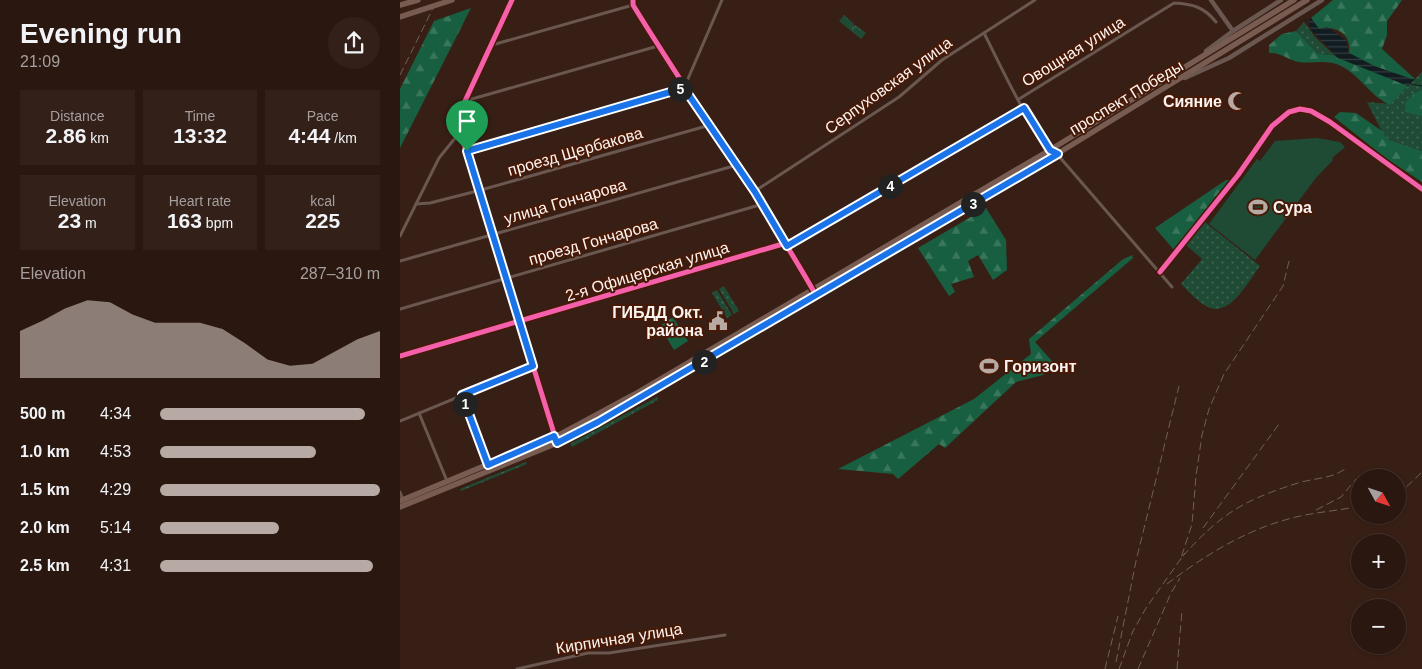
<!DOCTYPE html>
<meta charset="utf-8">
<style>
body{margin:0;font-family:Arial,sans-serif;background:#322019;color:#f1f3f6;height:100vh;display:flex;flex-direction:column;font-size:19px;white-space:nowrap}
*{box-sizing:border-box;margin:0}
p{font-size:16px;color:#a59f9f}
.icon{flex:none;width:28px;height:28px;fill:none;stroke:currentColor;stroke-width:2;stroke-linecap:round;stroke-linejoin:round}
.map{position:relative;flex:1;overflow:hidden}
.side{display:flex;flex-direction:column;background:#2a1710;width:400px}
.side>*{flex:none}
.needle{width:32px;rotate:130deg}
.controls{position:absolute;left:951px;top:469px;display:grid;gap:10px}
.controls a{display:grid;place-items:center;width:55px;height:55px;border-radius:50%;background:#2a1710;box-shadow:0 1px 4px #0004,0 0 0 1px #463630;font-size:25px}
.pin{position:absolute;display:grid;place-items:center;width:42px;height:42px;color:#fff;margin:-51px -21px;border-radius:50% 50% 50% 0;rotate:-45deg;box-shadow:0 0 5px #0007}
.pin .icon{rotate:45deg}
.km{position:absolute;width:25px;height:25px;margin:-12px;border-radius:50%;background:#222;color:#fff;font-size:14px;line-height:25px;text-align:center}
.round{display:grid;place-items:center;flex:none;width:52px;height:52px;border-radius:26px;background:#322019}
.head{display:flex;align-items:center;justify-content:space-between;height:85px;padding:0 20px}
h1{font-size:28px;font-weight:800;line-height:38px}
.metrics{display:grid;grid-template-columns:repeat(3,1fr);gap:8px;height:85px;padding:5px 20px}
.metrics div{display:grid;align-content:center;border-radius:0px;background:#322019;text-align:center}
.metrics b{font-size:21px;font-weight:800}
.metrics small{font-size:14px;font-weight:400}
.metrics p{font-size:14px}
.chart{height:140px;padding:10px 20px}
.chart p{display:flex;justify-content:space-between}
.chart svg{width:100%;height:90px;margin-top:5px;fill:#b7a9a3;opacity:.7}
ul{padding:0 20px;list-style:none;font-size:16px}
li{display:grid;grid-template-columns:80px 60px 1fr;align-items:center;height:38px}
li i{height:12px;border-radius:6px;background:#b7a9a3}
main{display:flex;flex:1;min-height:0}
.map>svg:first-child{display:block}
.grass{fill:url(#grass-dots)}
.forest{fill:url(#forest-firs)}
.park{fill:url(#park-crowns)}
.pitch{fill:#1f4b35}
.water{fill:url(#water-rules)}
.lines{fill:none;stroke-linecap:round;stroke-linejoin:round}
.stream{stroke:#101c20;stroke-width:1}
.minor{stroke:#6a574f;stroke-width:3}
.tertiary{stroke:#6a574f;stroke-width:4.5}
.primary{stroke:#785c51;stroke-width:5.5}
.rail{stroke:#705f58;stroke-width:1;stroke-dasharray:8 4;stroke-linecap:butt}
.cycleway-casing{stroke:#471906;stroke-width:8}
.cycleway{stroke:#f560ab;stroke-width:5}
.route-casing{stroke:#fff;stroke-width:10}
.route{stroke:#1a73e8;stroke-width:6}
.labels{text-anchor:middle;stroke-width:4;stroke-linejoin:round;paint-order:stroke}
.street-label{font-size:16px;fill:#fbf3f0;stroke:#471906}
.poi-label{font-size:16px;font-weight:bold;fill:#fbf3f0;stroke:#471906;text-anchor:end}
</style>
<main>
<section class="side">
<div class="head"><div><h1>Evening run</h1><p>21:09</p></div><a class="round"><svg class="icon" aria-label="share" viewBox="0 0 24 24"><path d="M12 15V3M7 8l5-5 5 5M5 13v7h14v-7"/></svg></a></div>
<div class="metrics">
<div><p>Distance</p><b>2.86<small> km</small></b></div>
<div><p>Time</p><b>13:32</b></div>
<div><p>Pace</p><b>4:44<small> /km</small></b></div>
</div>
<div class="metrics">
<div><p>Elevation</p><b>23<small> m</small></b></div>
<div><p>Heart rate</p><b>163<small> bpm</small></b></div>
<div><p>kcal</p><b>225</b></div>
</div>
<div class="chart"><p><span>Elevation</span>287–310 m</p>
<svg viewBox="0 0 160 44" preserveAspectRatio="none"><path d="M0 44V21L10 16L20 10L30 6L40 7L50 13L60 17L70 17L80 17L90 20L100 27L110 35L120 38L130 37L140 31L150 25L160 21V44z"/></svg>
</div>
<ul>
<li><b>500 m</b>4:34<i style="width:93%"></i></li>
<li><b>1.0 km</b>4:53<i style="width:71%"></i></li>
<li><b>1.5 km</b>4:29<i style="width:100%"></i></li>
<li><b>2.0 km</b>5:14<i style="width:54%"></i></li>
<li><b>2.5 km</b>4:31<i style="width:97%"></i></li>
</ul>
</section>
<div class="map">
<svg width="1022" height="669" viewBox="0 0 1022 669">
<defs>
<pattern id="grass-dots" width="8" height="8" patternUnits="userSpaceOnUse" patternTransform="scale(1.25)"><rect width="8" height="8" fill="#1f4b35"/><path d="M2 2h.1M6 6h.1" fill="none" stroke="#406553" stroke-width="1.8" stroke-linecap="round"/></pattern>
<pattern id="forest-firs" width="22" height="20" patternUnits="userSpaceOnUse" patternTransform="scale(1.25)"><rect width="22" height="20" fill="#175f40"/><path d="M5 1l3.5 6h-7zM16 11l3.5 6h-7z" fill="#3a765c"/></pattern>
<pattern id="park-crowns" width="20" height="18" patternUnits="userSpaceOnUse" patternTransform="scale(1.25)"><rect width="20" height="18" fill="#1f4b35"/><path d="M2 6a3 3 0 1 1 6 0M12 15a3 3 0 1 1 6 0" fill="none" stroke="#406553"/></pattern>
<pattern id="water-rules" width="6" height="5" patternUnits="userSpaceOnUse" patternTransform="scale(1.25)"><rect width="6" height="5" fill="#101c20"/><path d="M0 2.5h6" fill="none" stroke="#343d41"/></pattern>
</defs>
<rect width="100%" height="100%" fill="#381f15"/>
<!-- grass -->
<g class="grass">
<path d="M904,22L915,37L934,55L918,54L896,31Z"/>
<path d="M1022,72V151L985,138L967,102L990,104Z"/>
<path d="M805,222L860,266C849,280 830,318 808,307C798,302 789,292 781,284L802,259L786,245Z"/>
<path d="M324,286L339,311L334,314L319,289Z"/>
<path d="M317,290L332,315L327,318L312,293Z"/>
<path d="M257,397L258,400L172,447L170,444Z"/>
<path d="M126,462L127,464L61,491L60,489Z"/>
</g>
<!-- forest -->
<g class="forest">
<path d="M933,0H1002L987,21V35L982,49L1015,79L1012,80L974,66L949,53C952,34 936,25 919,29L911,18Z"/>
<path d="M71,8L0,148V89L34,21Z"/>
<path d="M896,31L918,54L934,55L938,58L952,62L1008,86L990,105C970,96 960,75 941,66C928,59 912,64 899,62C888,60 881,52 869,53V45L882,34Z"/>
<path d="M1022,90V116L1005,112V103L1015,93Z"/>
<path d="M940,112L956,113L982,131L987,139L1022,151V182L987,159L934,117Z"/>
<path d="M826,180H830L774,250L755,228Z"/>
<path d="M586,208L606,240L607,270L593,280L578,255L568,261L574,277L551,284L555,292L549,296L518,248Z"/>
<path d="M732,255L733,258L635,342L652,361L643,375L616,382L545,448L539,444L498,479L493,474L438,469L574,399L631,354L629,339L722,260Z"/>
<path d="M273,317L288,341L274,350L260,326Z"/>
</g>
<!-- park -->
<path class="park" d="M444,15L454,24L453,27L455,25L466,33L461,39L439,21Z"/>
<!-- pitch -->
<path class="pitch" d="M917,138L940,142L945,147L932,158L933,160L915,179L855,260L809,224L857,159L860,161L875,141Z"/>
<!-- water -->
<path class="water" d="M911,18L919,29L927,27L946,40L949,53L974,66L1012,79H1015L1008,86L938,58L909,28V20Z"/>
<g class="lines">
<!-- stream -->
<g class="stream">
<path d="M904,18L908,23"/>
<path d="M1011,84L1022,86"/>
</g>
<!-- minor -->
<g class="minor">
<path d="M112,0L65,101L58,125L155,438"/>
<path d="M233,0V5C292,101 357,192 412,289"/>
<path d="M584,33C597,58 636,144 657,154L772,287"/>
<path d="M92,45L233,5"/>
<path d="M619,99L774,3C793,4 804,7 816,22"/>
<path d="M65,101L258,46"/>
<path d="M67,151L284,88L322,0"/>
<path d="M355,191L499,97L542,60L635,0"/>
<path d="M16,204L30,203L81,190L310,125"/>
<path d="M0,236L39,158L60,132"/>
<path d="M387,246L624,108"/>
<path d="M0,261L337,165"/>
<path d="M760,272L838,175L872,126L889,112L900,109L911,111L930,122L1022,189"/>
<path d="M0,309L363,204"/>
<path d="M0,356L386,243"/>
<path d="M62,395L88,464"/>
<path d="M19,413L47,481"/>
<path d="M0,421L133,366"/>
<path d="M0,492L3,500"/>
<path d="M117,669L188,653H209L325,635"/>
</g>
<!-- tertiary -->
<g class="tertiary">
<path d="M811,0L833,31"/>
<path d="M806,51L833,31L881,0"/>
<path d="M785,78L829,58L922,0"/>
</g>
<!-- primary -->
<g class="primary">
<path d="M0,5L18,0"/>
<path d="M0,17L52,0"/>
<path d="M0,501L159,435L235,394L650,150L894,0"/>
<path d="M0,507L162,441L239,400L657,154L907,0"/>
</g>
<!-- rail -->
<g class="rail">
<path d="M0,75L37,0"/>
<path d="M889,261L883,286L824,374L809,409L802,435L796,476L792,524L781,558C821,514 841,501 898,483C914,478 931,479 945,469"/>
<path d="M998,495L1022,472"/>
<path d="M916,510L941,497L956,479"/>
<path d="M803,528L879,424"/>
<path d="M767,584C804,556 845,530 892,518C914,512 938,511 960,506"/>
<path d="M716,662L736,561L779,386"/>
<path d="M705,669L718,616"/>
<path d="M719,669L733,631L746,608L785,553"/>
<path d="M738,669L771,593L780,578"/>
<path d="M777,669L782,611"/>
</g>
<!-- cycleway casing -->
<g class="cycleway-casing">
<g id="cycleway">
<path d="M112,0L65,101L58,125L157,443"/>
<path d="M233,0V5C292,101 357,192 413,290"/>
<path d="M760,272L838,175L872,126L889,112L900,109L911,111L930,122L1022,189"/>
<path d="M0,356L386,243"/>
</g>
</g>
<!-- cycleway -->
<use href="#cycleway" class="cycleway"/>
</g>
<g class="lines">
<!-- route casing -->
<g class="route-casing">
<path id="route" d="M284,88L355,192L387,246L624,108L650,150L658,154L198,422L157,443L154,436L88,465L62,395L133,366L67,151Z"/>
</g>
<!-- route -->
<use href="#route" class="route"/>
</g>
<!-- icons -->
<defs>
<g id="mosque-bare" transform="scale(1.5)"><path d="M3.5-4.9A6 6 0 1 0 3.5 4.9A5 5 0 1 1 3.5-4.9Z" fill="#b7a9a3" stroke="#471906" stroke-width="2.5" paint-order="stroke"/></g>
<g id="stadium-bare" transform="scale(1.5)"><path d="M0-5a6.5 5 0 1 0 0 10a6.5 5 0 1 0 0-10ZM-3.5-1.8h7v3.6h-7Z" fill="#b7a9a3" stroke="#471906" stroke-width="2.5" paint-order="stroke"/></g>
<g id="civic-bare" transform="scale(1.5)"><path d="M-.6-6.5H3V-4.5H.6V-3L4-1V1h2V6H-6V1h2V-1L-.6-3ZM-1.2 2.5V6h2.4V2.5Z" fill="#b7a9a3" stroke="#471906" stroke-width="2.5" paint-order="stroke"/></g>
</defs>
<g fill-rule="evenodd">
<use href="#mosque-bare" x="837" y="101"/>
<use href="#stadium-bare" x="858" y="207"/>
<use href="#civic-bare" x="318" y="321"/>
<use href="#stadium-bare" x="589" y="366"/>
</g>
<g class="labels">
<!-- street labels -->
<g class="street-label">
<text transform="translate(673 51) rotate(-32)" y="6">Овощная улица</text>
<text transform="translate(488 85) rotate(-36)" y="6">Серпуховская улица</text>
<text transform="translate(726 97) rotate(-31)" y="6">проспект Победы</text>
<text transform="translate(175 151) rotate(-16)" y="6">проезд Щербакова</text>
<text transform="translate(165 201) rotate(-16)" y="6">улица Гончарова</text>
<text transform="translate(193 241) rotate(-16)" y="6">проезд Гончарова</text>
<text transform="translate(247 271) rotate(-17)" y="6">2-я Офицерская улица</text>
<text transform="translate(219 638) rotate(-9)" y="6">Кирпичная улица</text>
</g>
<!-- poi labels -->
<g class="poi-label">
<text x="822" y="107">Сияние</text>
<text x="873" y="213" text-anchor="start">Сура</text>
<text x="303" y="318">ГИБДД Окт.<tspan x="303" dy="18">района</tspan></text>
<text x="604" y="372" text-anchor="start">Горизонт</text>
</g>
</g>
</svg>
<div class="controls">
<a><svg class="needle" viewBox="-14 -14 28 28"><path d="M0-13l5 13h-10z" fill="#e53935"/><path d="M0 13l5-13h-10z" fill="#a59f9f"/></svg></a>
<a>+</a>
<a>−</a>
</div>
<div class="pin" style="left:67px;top:151px;background:#1e9e55"><svg class="icon" aria-label="arrive" viewBox="0 0 24 24"><path d="M6 21V4h12l-3 4 3 4H6"/></svg></div>
<b class="km" style="left:65px;top:404px">1</b>
<b class="km" style="left:304px;top:362px">2</b>
<b class="km" style="left:573px;top:204px">3</b>
<b class="km" style="left:490px;top:186px">4</b>
<b class="km" style="left:280px;top:89px">5</b>
</div>
</main>
